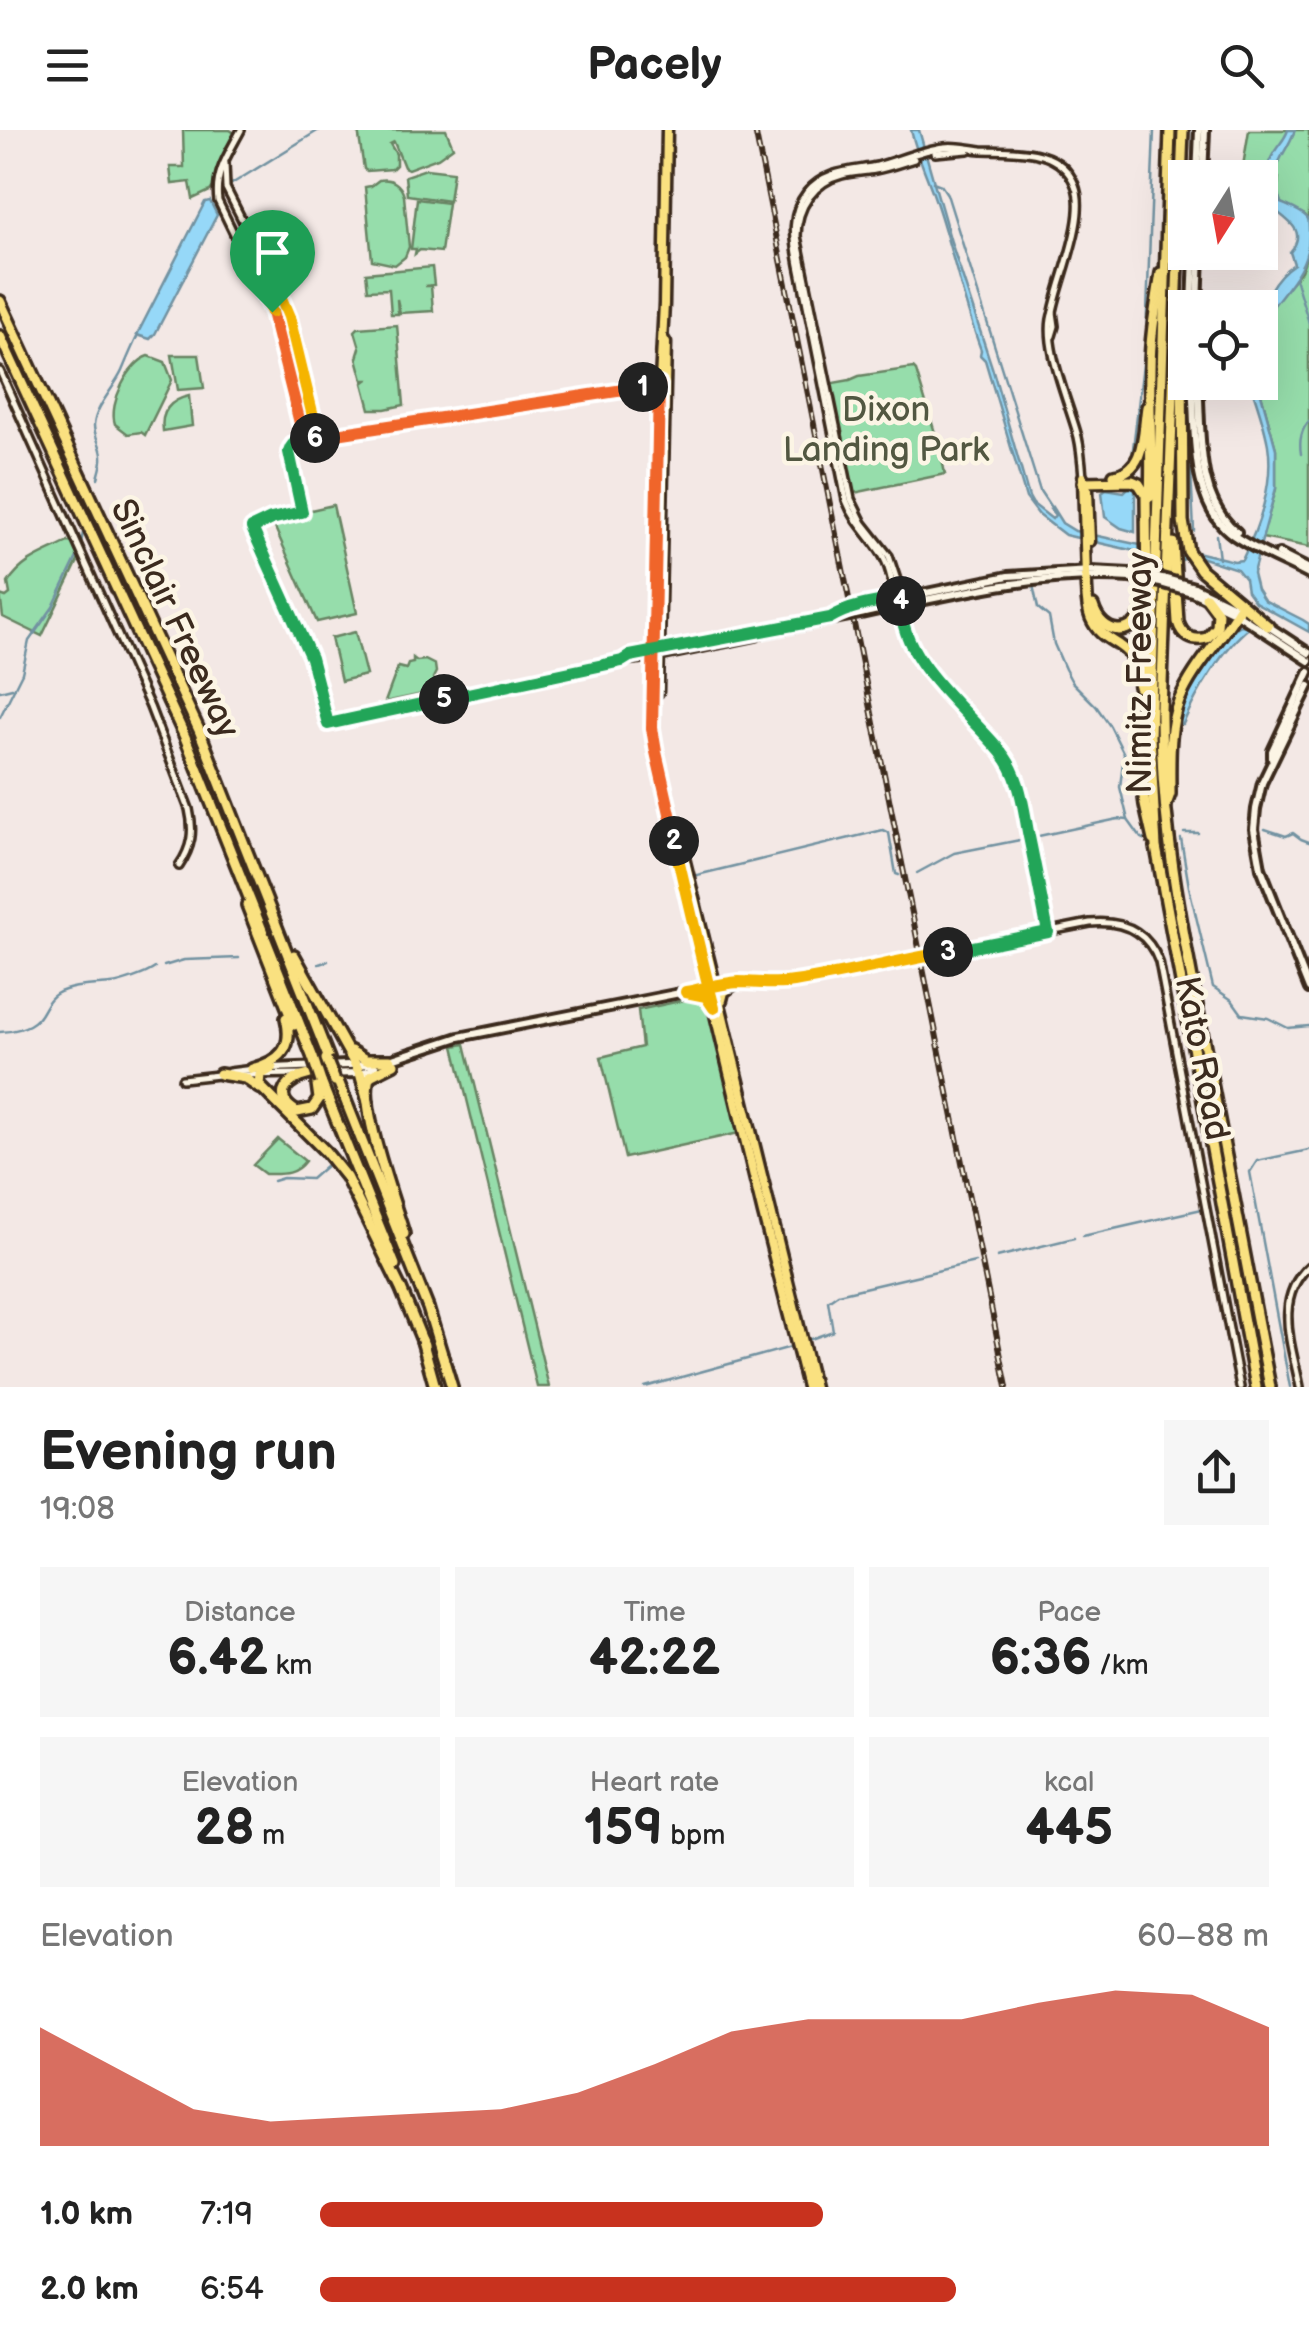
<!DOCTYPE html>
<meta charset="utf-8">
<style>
body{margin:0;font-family:"Balsamiq Sans",sans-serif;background:#f6f6f6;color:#222;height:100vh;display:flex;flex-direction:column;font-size:38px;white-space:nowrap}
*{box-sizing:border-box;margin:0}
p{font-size:32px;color:#767676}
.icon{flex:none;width:55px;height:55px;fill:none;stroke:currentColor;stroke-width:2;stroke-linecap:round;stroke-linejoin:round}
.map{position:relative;height:1257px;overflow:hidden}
.drawer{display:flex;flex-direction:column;background:#fff;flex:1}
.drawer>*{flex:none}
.needle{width:65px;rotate:191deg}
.buttons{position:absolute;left:1168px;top:30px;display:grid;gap:20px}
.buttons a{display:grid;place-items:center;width:110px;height:110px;border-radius:0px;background:#fff;box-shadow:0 10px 40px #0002;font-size:50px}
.pin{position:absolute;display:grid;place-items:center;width:85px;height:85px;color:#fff;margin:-102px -42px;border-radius:50% 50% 50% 0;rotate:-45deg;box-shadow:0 0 10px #0007}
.pin .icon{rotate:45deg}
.km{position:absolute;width:50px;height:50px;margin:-25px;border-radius:50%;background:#222;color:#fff;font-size:28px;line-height:50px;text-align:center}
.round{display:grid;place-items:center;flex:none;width:105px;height:105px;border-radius:0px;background:#f6f6f6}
.summary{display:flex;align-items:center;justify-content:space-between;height:170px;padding:0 40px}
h1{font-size:55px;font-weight:600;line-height:75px}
.metrics{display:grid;grid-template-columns:repeat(3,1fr);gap:15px;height:170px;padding:10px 40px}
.metrics div{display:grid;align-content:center;border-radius:0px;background:#f6f6f6;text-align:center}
.metrics b{font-size:50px;font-weight:600}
.metrics small{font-size:28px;font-weight:400}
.metrics p{font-size:28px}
.chart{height:280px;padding:20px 40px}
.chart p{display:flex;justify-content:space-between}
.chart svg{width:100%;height:180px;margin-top:10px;fill:#c8321e;opacity:.7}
ul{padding:0 40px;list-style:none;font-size:32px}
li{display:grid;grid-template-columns:160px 120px 1fr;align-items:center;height:75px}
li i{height:25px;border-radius:12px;background:#c8321e}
header{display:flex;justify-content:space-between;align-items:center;height:130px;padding:0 40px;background:#fff;font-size:45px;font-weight:600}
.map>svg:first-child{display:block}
.green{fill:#96ddab;stroke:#688464;stroke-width:2.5}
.water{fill:#96d8f8;stroke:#7292a1;stroke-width:2.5}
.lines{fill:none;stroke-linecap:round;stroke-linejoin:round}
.stream{stroke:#7292a1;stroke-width:2.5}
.tertiary-casing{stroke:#3b2a1e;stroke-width:12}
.secondary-casing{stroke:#3b2a1e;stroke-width:14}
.primary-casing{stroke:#3b2a1e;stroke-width:15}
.trunk-casing{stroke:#3b2a1e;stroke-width:15}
.motorway-casing{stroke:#3b2a1e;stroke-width:16}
.tertiary{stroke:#fcf5e5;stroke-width:5}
.secondary{stroke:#fcf5e5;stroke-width:6}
.primary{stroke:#fae180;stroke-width:8}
.trunk{stroke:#fae180;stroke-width:8}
.motorway{stroke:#fae180;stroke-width:9}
.rail-casing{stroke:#3b2a1e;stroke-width:6}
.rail{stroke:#fcf5e5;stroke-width:2.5;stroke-dasharray:8;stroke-linecap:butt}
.secondary-bridge-casing{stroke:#3b2a1e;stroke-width:14;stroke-linecap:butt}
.motorway-bridge-casing{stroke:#3b2a1e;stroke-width:16;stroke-linecap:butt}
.secondary-bridge{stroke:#fcf5e5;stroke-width:6}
.motorway-bridge{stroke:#fae180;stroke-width:9}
.split-1-casing{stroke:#fff;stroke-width:20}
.split-2-casing{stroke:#fff;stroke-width:20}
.split-3-casing{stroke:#fff;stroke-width:20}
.split-4-casing{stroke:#fff;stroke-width:20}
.split-5-casing{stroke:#fff;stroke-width:20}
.split-6-casing{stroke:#fff;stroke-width:20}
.split-7-casing{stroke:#fff;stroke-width:20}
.split-1{stroke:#f0652b;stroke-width:12}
.split-2{stroke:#f0652b;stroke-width:12}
.split-3{stroke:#f5b400;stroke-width:12}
.split-4{stroke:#22a559;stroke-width:12}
.split-5{stroke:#22a559;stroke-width:12}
.split-6{stroke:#22a559;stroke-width:12}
.split-7{stroke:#f5b400;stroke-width:12}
.labels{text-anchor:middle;stroke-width:9;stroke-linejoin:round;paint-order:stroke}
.park-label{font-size:35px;fill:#525741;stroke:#fcf5e5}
.street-label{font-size:35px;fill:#3b2a1e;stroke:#fcf5e5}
</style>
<header><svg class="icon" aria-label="menu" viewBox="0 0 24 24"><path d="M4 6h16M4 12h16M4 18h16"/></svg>Pacely<svg class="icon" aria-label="search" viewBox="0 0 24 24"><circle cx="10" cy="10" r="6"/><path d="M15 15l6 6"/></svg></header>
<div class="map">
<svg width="1309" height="1257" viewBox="0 0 1309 1257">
<rect width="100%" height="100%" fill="#f3e8e5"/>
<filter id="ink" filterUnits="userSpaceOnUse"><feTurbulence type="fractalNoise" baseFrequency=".01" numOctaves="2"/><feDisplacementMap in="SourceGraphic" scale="20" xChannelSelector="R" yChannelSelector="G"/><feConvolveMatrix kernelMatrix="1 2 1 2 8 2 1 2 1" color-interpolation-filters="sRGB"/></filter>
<g filter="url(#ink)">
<!-- green -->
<g class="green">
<path d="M183,0H230L236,4L216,40L214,56L210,61L193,69L190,52L172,54L170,37H184Z"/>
<path d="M358,0H446L453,17L438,28L408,39L404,37L394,12L390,14L396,24V35L392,39L367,41L364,39Z"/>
<path d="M1249,0H1309V90L1305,85L1281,73L1277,62L1279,47L1273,59L1260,64V48H1241Z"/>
<path d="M426,39L453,42L449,71L407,65L405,46Z"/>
<path d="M379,50C392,48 401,54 404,66L409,117L405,127L395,135L372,130L365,57L371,56Z"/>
<path d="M417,69L448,73L441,122L420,120L415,124L416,119H411Z"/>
<path d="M1309,120V417L1262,408L1276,359V319L1258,253L1260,195L1281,164L1301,141Z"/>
<path d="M432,137L434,155L425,156H431L433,181L400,183L397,169L398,184H391L389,159L368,160L366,143Z"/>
<path d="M397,195L404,275L385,279H370L363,253L367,250H363L357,228L360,218L355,201L358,198Z"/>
<path d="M172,225H199L204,258L178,260Z"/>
<path d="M149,226L165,232L172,250L145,305L141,302L128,304L115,294C108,274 129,232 149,226Z"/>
<path d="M913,238L916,241L940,319L945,344L854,363L831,257L833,253L850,250L859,246Z"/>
<path d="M189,266L192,296L163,301C160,282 170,270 189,266Z"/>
<path d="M333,375L357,483L317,492L271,389Z"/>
<path d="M68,412L74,413L80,427L42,506L3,487L0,465L6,467L10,464L8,453C22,430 46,423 68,412Z"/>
<path d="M355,502L366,545L341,551L331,508Z"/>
<path d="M413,528L417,531L425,530L435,535L436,542L433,548L436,556L432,562L385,572L398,537L406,539L408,534L413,533Z"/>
<path d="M699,867L706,871L739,1003L625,1028L601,927L642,917L638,880Z"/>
<path d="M465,914L549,1257H537L454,916Z"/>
<path d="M278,1009L305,1031C294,1046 280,1044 265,1044L253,1035Z"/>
</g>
<!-- water -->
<g class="water">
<path d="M911,0H919L951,112L992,237L1029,367L1033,374L1052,389L1055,385L1050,379L1052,377L1062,393L1075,401L1140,415L1156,414L1171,420L1192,421L1234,431L1242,430C1259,397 1274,353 1268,315C1264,293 1257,273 1250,253H1258L1276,319V358L1253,443L1257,459L1264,470L1303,490L1309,494V502L1255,472L1247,461L1245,449L1237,439L1194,425L1182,430L1152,425L1065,405L1039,385L1026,368L985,230L980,225L981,220C963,172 953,123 937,75C929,50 917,26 911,0Z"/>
<path d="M1288,0H1295C1283,32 1267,33 1281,73C1288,76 1304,82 1308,89C1309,91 1309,103 1309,105C1309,143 1278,164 1260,195C1260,172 1275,146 1294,134L1290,122C1309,100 1286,90 1271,77C1263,56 1263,40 1275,21C1280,13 1285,9 1288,0Z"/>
<path d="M210,71L217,85L155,204L150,209L137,205L205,72Z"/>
<path d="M1129,357L1135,359V402L1121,398L1105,387L1102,362L1106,359L1124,362Z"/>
<path d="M1241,495L1250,497C1223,518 1197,562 1183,594H1180C1184,563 1198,548 1215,524C1223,513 1229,500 1241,495Z"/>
</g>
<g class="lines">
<!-- stream -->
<g class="stream">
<path d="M1192,48L1193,0"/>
<path d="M933,52L941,55L947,64L1040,361L1052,379"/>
<path d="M230,55L319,0"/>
<path d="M1295,148L1309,193"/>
<path d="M1187,178L1189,122"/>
<path d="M1187,259L1194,401"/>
<path d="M1301,324C1299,312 1301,300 1309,291"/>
<path d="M1132,327L1146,209L1154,0"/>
<path d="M1144,346L1146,317"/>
<path d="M98,348C100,341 103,332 102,325C101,314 94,307 94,295C95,277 115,257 122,241C127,229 132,217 138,205"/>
<path d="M1216,405L1219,429"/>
<path d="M81,413L83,403"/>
<path d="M1033,455L1038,478L1049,487L1054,514L1065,539L1072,552L1096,576L1110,596L1124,624L1120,657L1128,690"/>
<path d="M0,561L12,558"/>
<path d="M0,587L22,543L29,511L53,477L78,425"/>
<path d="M1265,699L1286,706L1293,703L1301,709L1309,712"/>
<path d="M1184,703H1198"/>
<path d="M1034,707L1118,689L1128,690L1141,708L1145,710"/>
<path d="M1181,709L1189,757L1213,857L1232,870L1242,884L1268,888L1288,898L1309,896"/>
<path d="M917,743L954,723L1025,709"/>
<path d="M693,746L883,700L889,703L896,744L899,745"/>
<path d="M319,834L328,831"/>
<path d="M164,836L184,830L239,828"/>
<path d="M0,902C11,902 29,898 37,889C45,880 45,871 56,864C72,855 93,856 111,854C121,853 147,844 155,838"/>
<path d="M273,1051L283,1048L311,1049L327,1035"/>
<path d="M1083,1106L1202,1079"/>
<path d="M997,1127L1074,1108"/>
<path d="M808,1210L833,1201L828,1171L838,1164L975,1132"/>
<path d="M645,1257L791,1217"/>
<path d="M1290,1257L1250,1042L1257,1031L1309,1020"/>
</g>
<!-- tertiary casing -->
<g class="tertiary-casing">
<g id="tertiary">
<path d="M241,0C229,23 214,43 218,71L272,182L304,309"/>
<path d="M935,23L968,20"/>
<path d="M914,29C901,33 888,38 875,40C864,42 853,42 842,45C814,52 797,77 797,106L851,369L863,393L889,426L901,462L900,475L905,497L919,528L1000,621L1016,648L1048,801"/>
<path d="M225,33L226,58L277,159L289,187L318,307"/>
<path d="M1052,206L1055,196L1053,182"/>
<path d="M0,241L150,577L189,679C194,701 192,717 179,736"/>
<path d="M895,469C892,453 890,437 881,423C868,403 855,393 846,370L799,135C794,108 789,85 807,62C825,40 852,41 877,36C899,30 921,20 944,17C957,15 969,19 982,20C1016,21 1060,17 1075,55C1088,86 1059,149 1053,182C1041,212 1070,275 1078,307C1081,320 1082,334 1083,347"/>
<path d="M653,528L622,531L328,594L311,527L252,398L271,389L303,381L289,325L291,317L296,312L659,255"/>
<path d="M623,531L630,526L653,522"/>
<path d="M716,856L738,852H794L1090,793C1122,790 1147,800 1159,832L1240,1257"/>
<path d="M229,942L253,939"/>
<path d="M243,945L302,944"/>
<path d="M182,949L218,945"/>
<path d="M1300,1257C1292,1215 1273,1169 1309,1136"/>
</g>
</g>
<!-- secondary casing -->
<g class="secondary-casing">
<g id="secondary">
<path d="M1197,48L1199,0"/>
<path d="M1203,48L1205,0"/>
<path d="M1192,178L1194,122"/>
<path d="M1198,178L1200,122"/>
<path d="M1192,252C1196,301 1189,374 1233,405C1256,421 1284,432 1309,445"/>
<path d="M1198,252C1202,302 1195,369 1237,402"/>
<path d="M1279,424L1309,439"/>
<path d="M1194,457L1240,479"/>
<path d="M1192,462L1234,482L1309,531"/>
<path d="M854,478L1008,446L1091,441L1130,443"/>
<path d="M855,485C946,466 1036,442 1130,448"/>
<path d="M1268,496L1309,523"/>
<path d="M657,521L758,503"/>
<path d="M655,527L756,506L759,503L849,486"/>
<path d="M1309,556L1262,653L1256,679L1254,699L1261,738L1309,859"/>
<path d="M1272,628V621L1309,542"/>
<path d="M386,931L459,907L710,857"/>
<path d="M272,938L374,934"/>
<path d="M315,944L360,943L377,938"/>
</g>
</g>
<!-- primary casing -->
<g class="primary-casing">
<g id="primary">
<path d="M667,0L664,174L658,289L652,599L663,657L671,688L676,695L814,1257"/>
<path d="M658,562L666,213L663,208"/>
<path d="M671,688L670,697L763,1084L807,1257"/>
<path d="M686,863L706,866L709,869"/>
<path d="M722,870L724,862L736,853"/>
</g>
</g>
<!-- trunk casing -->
<g class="trunk-casing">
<g id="trunk">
<path d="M1083,347L1086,448"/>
<path d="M1083,352L1088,360L1090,411"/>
</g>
</g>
<!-- motorway casing -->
<g class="motorway-casing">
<g id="motorway">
<path d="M1170,0L1150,606L1156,717L1256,1257"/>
<path d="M1183,0L1161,580C1160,697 1185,813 1207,927C1229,1037 1250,1147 1270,1257"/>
<path d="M0,171L199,600L329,929"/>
<path d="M0,206L185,607L313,928"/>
<path d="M1179,215L1182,223L1183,391L1188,421L1201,440L1268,496"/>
<path d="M1114,345C1146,341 1143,302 1147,277"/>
<path d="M1083,352L1132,351L1139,354L1146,365L1147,474L1140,638L1145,675L1153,710"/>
<path d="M1150,367C1152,324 1149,282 1150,239C1150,207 1156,175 1161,143"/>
<path d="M1173,413L1178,492C1182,506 1193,512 1207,508L1217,497L1218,483L1206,467"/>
<path d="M1086,448C1087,461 1086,476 1091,488C1105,521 1135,503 1139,557"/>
<path d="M1093,476C1102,506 1133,509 1144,478"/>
<path d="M1166,675L1170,664C1170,634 1168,599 1179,571C1193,537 1221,510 1239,479"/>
<path d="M247,775L294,895"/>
<path d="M294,825L360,943L368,972"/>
<path d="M351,921L366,930H390"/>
<path d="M394,934L370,946C357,972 395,1073 404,1104"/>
<path d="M272,938L260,945L259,955L325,1021L346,1047L401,1159L424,1215"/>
<path d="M252,939C280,931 294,919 286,888"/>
<path d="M220,944L245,948L259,958"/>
<path d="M310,944C288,949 270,966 297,982L312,979L319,969L317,954"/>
<path d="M338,951L428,1178L452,1257"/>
<path d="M321,952L395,1135"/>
<path d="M422,1210L435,1257"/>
</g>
</g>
<!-- tertiary -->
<use href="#tertiary" class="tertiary"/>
<!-- secondary -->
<use href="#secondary" class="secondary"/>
<!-- primary -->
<use href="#primary" class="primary"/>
<!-- trunk -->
<use href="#trunk" class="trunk"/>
<!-- motorway -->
<use href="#motorway" class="motorway"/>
<!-- rail casing -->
<g class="rail-casing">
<path id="rail" d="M755,0L1007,1257"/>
</g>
<!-- rail -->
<use href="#rail" class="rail"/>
<!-- secondary-bridge casing -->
<g class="secondary-bridge-casing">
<g id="secondary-bridge">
<path d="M1130,443L1162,448L1194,457"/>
<path d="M1130,448L1161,453L1192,462"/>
<path d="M847,480L854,478"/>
<path d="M849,486L855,485"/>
</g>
</g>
<!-- motorway-bridge casing -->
<g class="motorway-bridge-casing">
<g id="motorway-bridge">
<path d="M313,928L321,952"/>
<path d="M326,929L335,951"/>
</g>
</g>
<!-- secondary-bridge -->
<use href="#secondary-bridge" class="secondary-bridge"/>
<!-- motorway-bridge -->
<use href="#motorway-bridge" class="motorway-bridge"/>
</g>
</g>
<g class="lines" filter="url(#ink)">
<!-- split-1 casing -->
<g class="split-1-casing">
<path id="split-1" d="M272,182L304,309L643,257"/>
</g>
<!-- split-2 casing -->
<g class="split-2-casing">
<path id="split-2" d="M643,257L659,255L652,598L656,622L671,688L670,696L674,711"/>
</g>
<!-- split-3 casing -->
<g class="split-3-casing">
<path id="split-3" d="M674,711C687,767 700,823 714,878L706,866L686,862C703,859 721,853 739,852C758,852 776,855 794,852C846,844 897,831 948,822"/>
</g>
<!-- split-4 casing -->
<g class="split-4-casing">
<path id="split-4" d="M901,471C898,530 967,580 1001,622C1020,645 1023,675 1028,702C1035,735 1041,768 1048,802L948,822"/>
</g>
<!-- split-5 casing -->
<g class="split-5-casing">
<path id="split-5" d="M444,569L622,531L630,526L830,488C851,475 878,472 902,468L901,471"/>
</g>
<!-- split-6 casing -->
<g class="split-6-casing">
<path id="split-6" d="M315,308C303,309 292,310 289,322L302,382L271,389L252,398L311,528L328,594L444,569"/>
</g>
<!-- split-7 casing -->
<g class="split-7-casing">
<path id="split-7" d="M272,182L262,163L276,156L289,187L318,307L315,308"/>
</g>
<!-- split-1 -->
<use href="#split-1" class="split-1"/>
<!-- split-2 -->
<use href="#split-2" class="split-2"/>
<!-- split-3 -->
<use href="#split-3" class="split-3"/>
<!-- split-4 -->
<use href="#split-4" class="split-4"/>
<!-- split-5 -->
<use href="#split-5" class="split-5"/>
<!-- split-6 -->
<use href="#split-6" class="split-6"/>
<!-- split-7 -->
<use href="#split-7" class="split-7"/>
</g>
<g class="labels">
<!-- park labels -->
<g class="park-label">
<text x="886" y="291">Dixon<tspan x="886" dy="40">Landing Park</tspan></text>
</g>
<!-- street labels -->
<g class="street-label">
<text transform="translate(176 488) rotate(65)" y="12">Sinclair Freeway</text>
<text transform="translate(1139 543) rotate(-90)" y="12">Nimitz Freeway</text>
<text transform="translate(1203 928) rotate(79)" y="12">Kato Road</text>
</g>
</g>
</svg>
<div class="buttons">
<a><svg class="needle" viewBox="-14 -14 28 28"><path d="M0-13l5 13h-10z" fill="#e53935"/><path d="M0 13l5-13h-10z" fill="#767676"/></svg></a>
<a><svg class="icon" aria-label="locate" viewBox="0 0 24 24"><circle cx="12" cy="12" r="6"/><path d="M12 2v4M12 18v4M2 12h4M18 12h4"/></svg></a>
</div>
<div class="pin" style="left:272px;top:182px;background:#1e9e55"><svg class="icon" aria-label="arrive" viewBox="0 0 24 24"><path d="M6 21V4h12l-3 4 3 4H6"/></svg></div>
<b class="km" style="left:643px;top:257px">1</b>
<b class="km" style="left:674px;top:711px">2</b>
<b class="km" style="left:948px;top:822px">3</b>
<b class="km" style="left:901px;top:471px">4</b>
<b class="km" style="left:444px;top:569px">5</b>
<b class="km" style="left:315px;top:308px">6</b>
</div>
<section class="drawer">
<div class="summary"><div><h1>Evening run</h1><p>19:08</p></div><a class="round"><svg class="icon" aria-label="share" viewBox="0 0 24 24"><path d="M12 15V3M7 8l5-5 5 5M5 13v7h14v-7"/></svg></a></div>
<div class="metrics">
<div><p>Distance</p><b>6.42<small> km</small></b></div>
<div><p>Time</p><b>42:22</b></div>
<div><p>Pace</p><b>6:36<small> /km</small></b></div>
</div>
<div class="metrics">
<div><p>Elevation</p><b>28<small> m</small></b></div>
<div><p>Heart rate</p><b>159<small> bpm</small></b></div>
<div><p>kcal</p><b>445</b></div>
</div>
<div class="chart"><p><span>Elevation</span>60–88 m</p>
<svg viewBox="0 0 160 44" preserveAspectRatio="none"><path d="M0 44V15L10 25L20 35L30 38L40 37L50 36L60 35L70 31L80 24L90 16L100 13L110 13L120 13L130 9L140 6L150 7L160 15V44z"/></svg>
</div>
<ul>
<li><b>1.0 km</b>7:19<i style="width:53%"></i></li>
<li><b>2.0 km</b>6:54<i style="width:67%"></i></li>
</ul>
</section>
